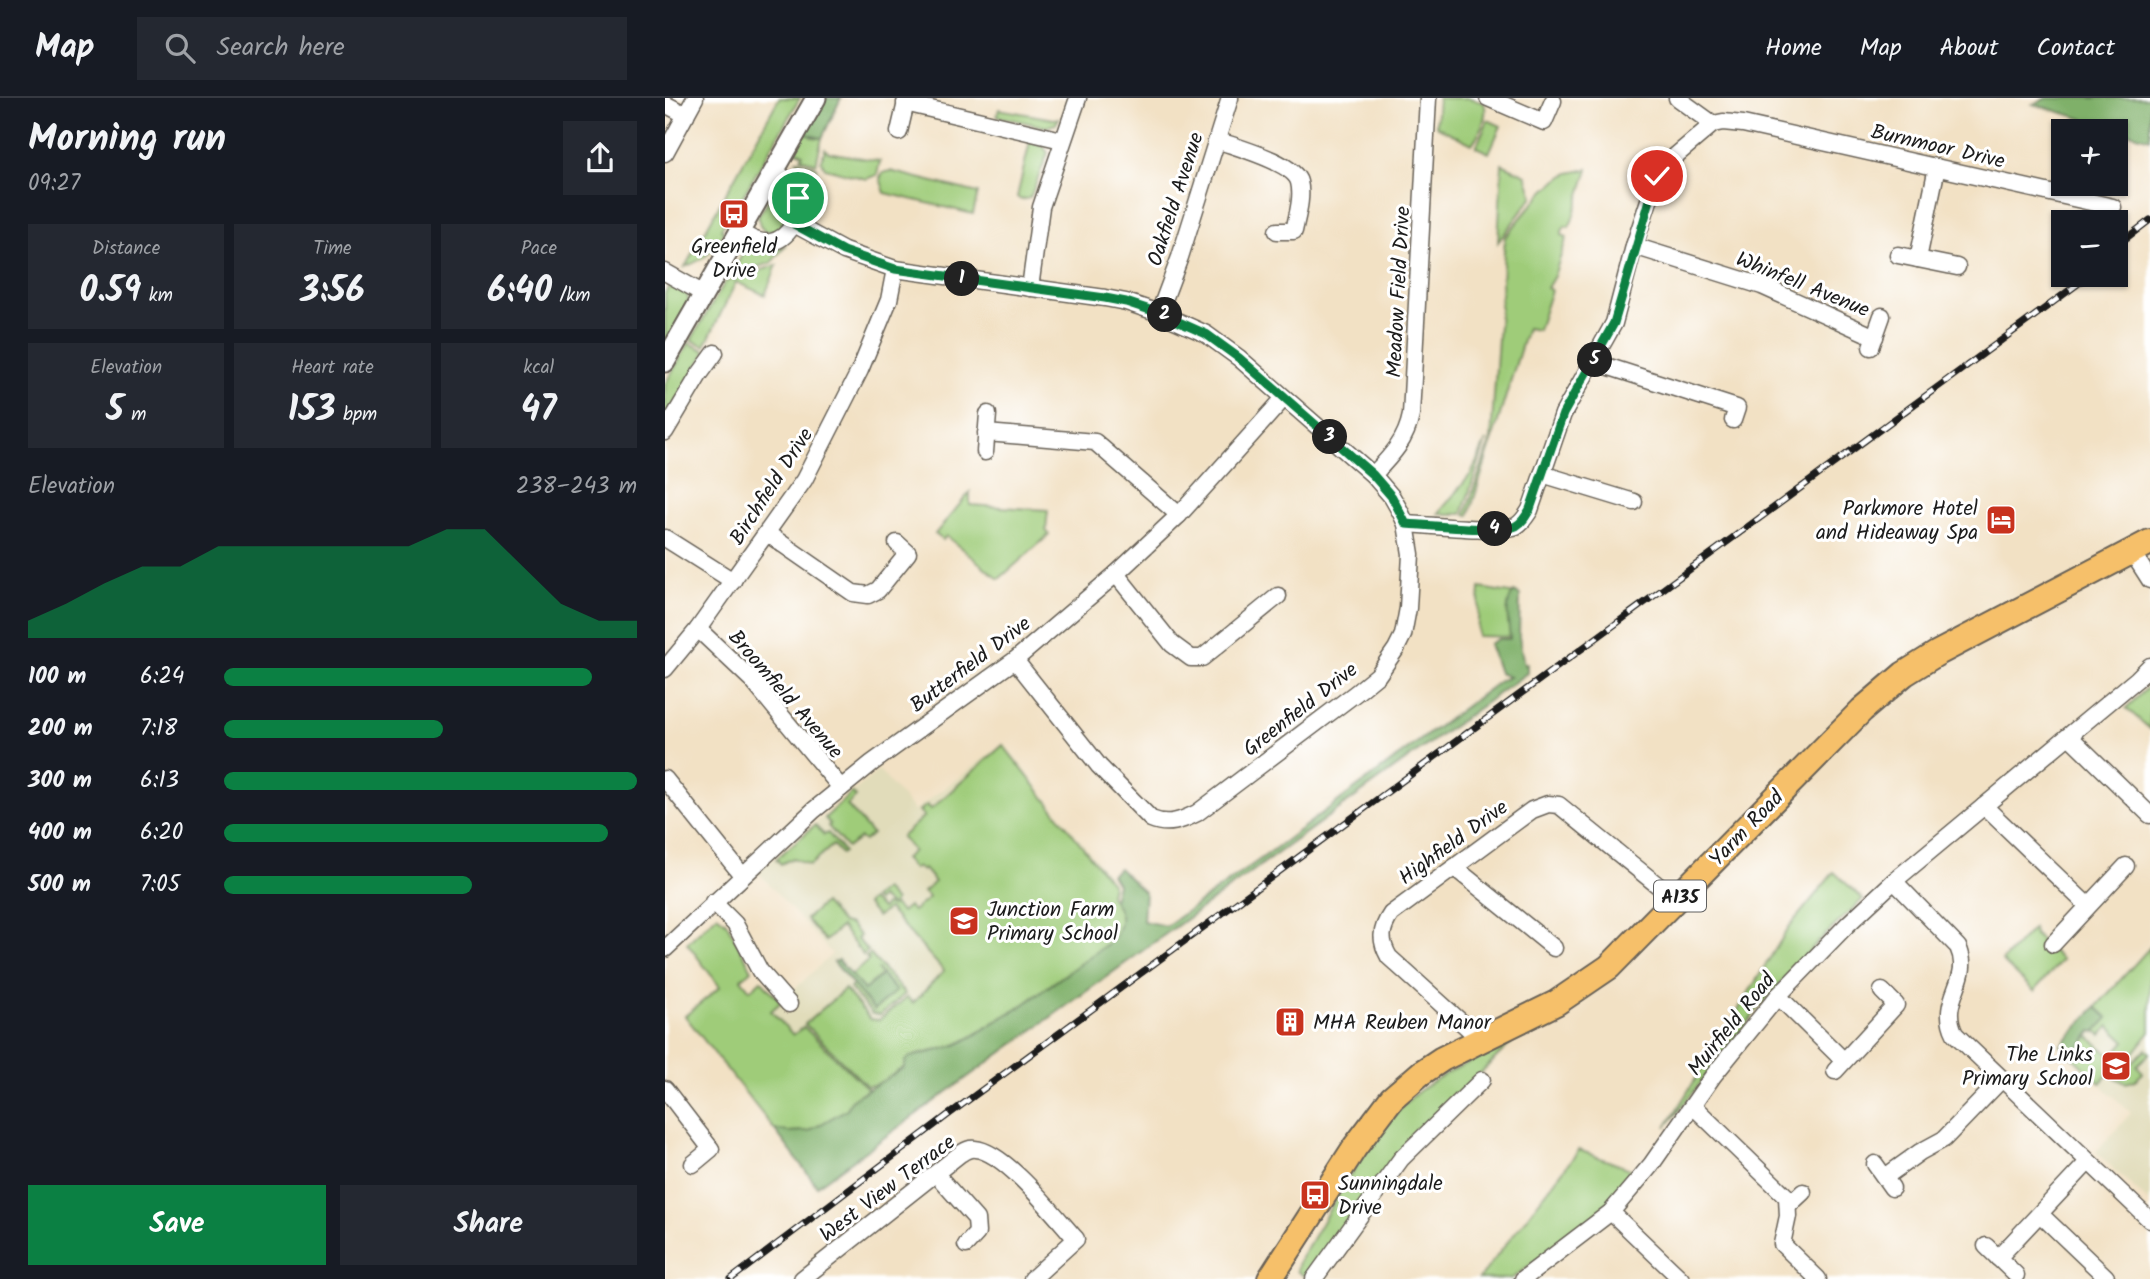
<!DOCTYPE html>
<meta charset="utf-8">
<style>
body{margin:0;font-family:Kalam,sans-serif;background:#242831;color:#f1f3f6;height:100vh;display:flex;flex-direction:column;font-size:26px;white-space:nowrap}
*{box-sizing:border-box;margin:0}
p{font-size:23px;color:#9ea1a6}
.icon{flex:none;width:38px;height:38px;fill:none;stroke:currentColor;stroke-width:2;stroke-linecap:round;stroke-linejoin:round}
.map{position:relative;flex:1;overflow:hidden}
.side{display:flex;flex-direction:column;background:#171b24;width:665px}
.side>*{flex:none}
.controls{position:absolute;left:1386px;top:21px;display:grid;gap:14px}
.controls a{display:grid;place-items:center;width:77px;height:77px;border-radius:0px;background:#171b24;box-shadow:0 2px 5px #0004;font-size:35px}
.pin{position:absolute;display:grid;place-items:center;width:60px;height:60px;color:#fff;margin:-30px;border:4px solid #fff;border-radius:50%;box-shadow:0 2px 7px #0007}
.km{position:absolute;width:35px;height:35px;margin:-18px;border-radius:50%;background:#222;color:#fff;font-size:19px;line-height:35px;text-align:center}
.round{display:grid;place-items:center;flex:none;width:74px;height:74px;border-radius:0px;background:#242831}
.overview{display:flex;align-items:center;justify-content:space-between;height:119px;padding:0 28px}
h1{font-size:38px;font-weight:600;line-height:52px}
.stats{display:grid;grid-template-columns:repeat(3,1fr);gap:10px;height:119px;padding:7px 28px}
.stats div{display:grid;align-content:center;border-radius:0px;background:#242831;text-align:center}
.stats b{font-size:35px;font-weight:600}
.stats small{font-size:19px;font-weight:400}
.stats p{font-size:19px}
.chart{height:196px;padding:14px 28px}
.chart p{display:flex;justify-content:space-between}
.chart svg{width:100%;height:126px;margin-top:7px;fill:#0b8043;opacity:.7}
.cta{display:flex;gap:14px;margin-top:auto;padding:14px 28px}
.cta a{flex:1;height:80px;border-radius:0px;background:#0b8043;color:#fff;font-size:28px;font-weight:600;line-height:80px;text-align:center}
.cta a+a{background:#242831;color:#f1f3f6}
ul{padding:0 28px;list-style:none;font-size:23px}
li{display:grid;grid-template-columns:112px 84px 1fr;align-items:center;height:52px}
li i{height:18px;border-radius:9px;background:#0b8043}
header{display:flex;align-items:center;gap:42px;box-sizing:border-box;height:98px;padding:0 35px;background:#171b24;border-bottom:2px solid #363941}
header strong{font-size:33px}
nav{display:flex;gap:38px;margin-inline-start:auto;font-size:24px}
.search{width:490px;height:63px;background:#242831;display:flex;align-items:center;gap:18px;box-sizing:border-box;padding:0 24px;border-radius:0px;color:#9ea1a6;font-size:26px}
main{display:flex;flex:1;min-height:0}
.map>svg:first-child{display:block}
.built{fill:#e1dcba}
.green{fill:#9fcc79;stroke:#5e744a;stroke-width:2}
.forest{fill:#7fb069;stroke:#4e6642;stroke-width:2}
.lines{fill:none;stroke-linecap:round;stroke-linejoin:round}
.minor-casing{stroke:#676157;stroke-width:19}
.tertiary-casing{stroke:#676157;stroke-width:23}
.primary-casing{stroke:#676157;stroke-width:28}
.minor{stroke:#fff;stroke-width:16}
.tertiary{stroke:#fff;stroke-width:19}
.primary{stroke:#f6c06b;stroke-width:24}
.rail-casing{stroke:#1c1c1c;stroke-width:7}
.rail{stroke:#fff;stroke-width:4.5;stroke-dasharray:13;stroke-linecap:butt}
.route-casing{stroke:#fff;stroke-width:14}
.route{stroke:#0b8043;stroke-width:9}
.labels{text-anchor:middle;stroke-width:6;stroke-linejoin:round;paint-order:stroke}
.shield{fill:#fff;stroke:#606060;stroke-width:2}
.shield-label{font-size:19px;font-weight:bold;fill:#1c1c1c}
.street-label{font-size:21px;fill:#1c1c1c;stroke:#fff}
.poi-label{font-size:21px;fill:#1c1c1c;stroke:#fff;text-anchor:start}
</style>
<header>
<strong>Map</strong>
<div class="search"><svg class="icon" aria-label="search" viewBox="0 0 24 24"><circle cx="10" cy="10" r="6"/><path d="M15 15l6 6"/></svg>Search here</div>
<nav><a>Home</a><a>Map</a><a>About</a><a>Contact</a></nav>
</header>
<main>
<section class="side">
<div class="overview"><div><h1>Morning run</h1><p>09:27</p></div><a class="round"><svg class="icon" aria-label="share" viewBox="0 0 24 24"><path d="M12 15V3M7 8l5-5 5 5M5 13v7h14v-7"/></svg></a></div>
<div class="stats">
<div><p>Distance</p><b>0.59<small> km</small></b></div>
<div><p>Time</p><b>3:56</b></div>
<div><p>Pace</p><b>6:40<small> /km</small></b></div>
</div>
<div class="stats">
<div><p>Elevation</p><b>5<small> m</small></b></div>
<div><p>Heart rate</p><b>153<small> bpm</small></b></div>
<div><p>kcal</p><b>47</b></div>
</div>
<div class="chart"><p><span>Elevation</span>238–243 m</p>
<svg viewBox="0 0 160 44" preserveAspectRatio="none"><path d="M0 44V38L10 32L20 25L30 19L40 19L50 12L60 12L70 12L80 12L90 12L100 12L110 6L120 6L130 19L140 32L150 38L160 38V44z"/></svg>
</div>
<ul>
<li><b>100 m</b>6:24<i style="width:89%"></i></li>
<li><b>200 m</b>7:18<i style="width:53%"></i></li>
<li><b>300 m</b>6:13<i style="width:100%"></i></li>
<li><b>400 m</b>6:20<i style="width:93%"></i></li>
<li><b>500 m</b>7:05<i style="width:60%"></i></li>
</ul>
<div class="cta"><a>Save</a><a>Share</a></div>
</section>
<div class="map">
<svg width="1485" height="1181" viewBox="0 0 1485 1181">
<rect width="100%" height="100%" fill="#fff"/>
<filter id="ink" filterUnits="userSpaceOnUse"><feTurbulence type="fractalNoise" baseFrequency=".0143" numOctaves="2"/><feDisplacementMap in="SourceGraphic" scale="14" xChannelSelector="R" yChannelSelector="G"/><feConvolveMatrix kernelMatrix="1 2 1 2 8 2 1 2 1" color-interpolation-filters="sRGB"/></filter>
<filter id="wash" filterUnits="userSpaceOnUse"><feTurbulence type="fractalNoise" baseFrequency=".00686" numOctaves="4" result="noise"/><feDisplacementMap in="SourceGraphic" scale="28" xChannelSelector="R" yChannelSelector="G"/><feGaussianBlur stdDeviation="1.57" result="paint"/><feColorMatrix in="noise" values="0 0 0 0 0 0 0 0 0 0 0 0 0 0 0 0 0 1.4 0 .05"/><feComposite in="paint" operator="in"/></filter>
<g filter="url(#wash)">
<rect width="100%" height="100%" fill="#f2e1c4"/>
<!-- built -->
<g class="built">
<path d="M339,645L448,784L460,817L453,841L319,935L214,989L203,991L140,929L129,938L106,913L167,856L93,774L214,672L249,713Z"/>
<path d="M1485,848V1105L1431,1054L1466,1015L1395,948Z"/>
</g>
<!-- green -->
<g class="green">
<path d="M114,0H135L68,115L64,113L59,123L60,124L56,131L59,133C47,154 44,159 20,169Z"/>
<path d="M773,0H805L819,5C824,18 814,36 807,46L771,28Z"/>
<path d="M334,11L388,21L394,20L391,26L381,29L332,18Z"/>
<path d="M823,22L836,28L824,55L811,49Z"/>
<path d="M142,32L146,39L157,40L151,66L136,60L138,56L130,52Z"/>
<path d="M365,43L378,48L383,55L365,100L356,102L352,99Z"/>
<path d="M160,51L163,54L215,63L212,77L201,81L160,70L156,63Z"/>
<path d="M132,62L152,70L149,96L143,85H140Z"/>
<path d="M837,66L861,77L868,98L833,144Z"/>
<path d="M923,71L907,123L904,129L900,128L897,133V137L902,139L889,178L882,190L886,192L873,232L862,230L804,417H800L826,341L840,139L876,96L892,82L904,75Z"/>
<path d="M225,73L313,95L308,116L220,95L215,80L218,75Z"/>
<path d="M117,96L125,100C128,113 123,122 115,132L100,134L95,128L93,119L106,98Z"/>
<path d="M121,147L106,165L80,173L71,168L80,151L104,154Z"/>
<path d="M112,167L100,197L71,184L40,248L26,242L60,184Z"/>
<path d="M11,187L22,196L24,205L0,248V195L3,190Z"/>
<path d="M24,245L41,253L0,328V286Z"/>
<path d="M821,343L797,416H773L806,376Z"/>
<path d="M305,394V407L383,412L381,432L384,437L334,481L281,438L278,442L270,436Z"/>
<path d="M815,490L852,496L854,539L812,538Z"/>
<path d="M1485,587V631L1461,610Z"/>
<path d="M338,647L447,786L445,797C457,816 459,819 449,841L351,912C330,921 315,937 293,946C278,952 260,954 245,959L241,962L239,969L214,986L202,988L140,926L180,891L205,921L214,922L242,899L248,905L279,873L223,811L212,819L201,806L206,802L217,811L220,807L226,808L215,799L212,803L208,800L219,791L230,803L228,806L236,814L243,808L248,813L264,800L258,794L270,784L259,771L257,773L252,768L248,771L239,761L248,753L236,739L259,718L254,713L262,707L266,711Z"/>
<path d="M187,694L191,699L182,707L207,736L199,743L195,740L182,750L163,728L165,726L160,720Z"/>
<path d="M150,727L159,737L163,735L179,754L176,756L168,747L145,767L128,760L116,766L111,761Z"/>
<path d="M1169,774L1198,801L1152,845L1101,901L1001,1029L1124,829Z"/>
<path d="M159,805L177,825L185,827L195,838L192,841L203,853L198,857L176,829L160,843L141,821Z"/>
<path d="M52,817L61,824L87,872L76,881L85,892L96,882L116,904L106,913L128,937L139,929L203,991L187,1001L182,1011L144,1033L123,1034L109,1031L20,918L55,889L22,845Z"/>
<path d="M1368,830L1369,836L1397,862L1369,893L1337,863Z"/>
<path d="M1485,849V934L1464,961L1453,951L1460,943L1444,928L1436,937L1431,933L1442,920L1431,909Z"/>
<path d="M205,856L240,896L215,917L207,916L185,890L188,887L209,912L231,893L212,871L216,877L199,892L186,877L204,862L201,859Z"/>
<path d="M1423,938L1446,958L1443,961L1451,968L1435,985L1407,959Z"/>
<path d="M846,945L743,1046L646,1177L639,1178L632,1173L634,1163C666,1111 701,1039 747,999C774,975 813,961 846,945Z"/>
<path d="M1481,951L1485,955L1472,967L1478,975L1469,983L1460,985L1447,978L1460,965L1466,966Z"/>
<path d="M914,1052L970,1073L925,1124L846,1181H814Z"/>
</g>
<!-- forest -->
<g class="forest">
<path d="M161,0H176L157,40L143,37L142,32Z"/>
<path d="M1382,0H1485V41L1368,6Z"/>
<path d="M849,494L855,497L854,539L859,567L862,566V575L152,1088L109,1031L123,1034L144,1033L182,1011L187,1001L239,970L241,962L245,959C261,955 278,952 293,946C315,937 330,921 351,912L449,841C457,824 458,817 448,802L452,786L446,776L454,770L480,795L478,823L501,828L601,757L836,582L844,579L834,575L824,546L833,541H845C844,526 838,506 849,494Z"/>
<path d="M173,862L199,892L217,877L231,893L209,912L169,864Z"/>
<path d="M1431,909L1443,920L1430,934L1427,933L1407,959L1395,948Z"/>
</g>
</g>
<g filter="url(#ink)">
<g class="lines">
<!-- minor casing -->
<g class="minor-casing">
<g id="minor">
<path d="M823,0L879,24L888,3"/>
<path d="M1012,0L1048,26"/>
<path d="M240,5L397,42"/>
<path d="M0,6L21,17"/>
<path d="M234,34L242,0"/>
<path d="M552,42C570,49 629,64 634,84C638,99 632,118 629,133H612"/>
<path d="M0,55L30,0"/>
<path d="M129,126L179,153L230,171L440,200L461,204L494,215L541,236L574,260L708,377L727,399L735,413L741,426L746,456L743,510L738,537L731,551L713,577L691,595L532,715C516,723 503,728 486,721L434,668L350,562"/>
<path d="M75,134C84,139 94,146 106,144C123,141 137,118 133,102C131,90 119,80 110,72"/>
<path d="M969,148L1097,188L1210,239"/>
<path d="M1233,157L1292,169"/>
<path d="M1253,161L1272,69"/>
<path d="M0,174L39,196"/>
<path d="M365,190L376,109L413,0"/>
<path d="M494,215L515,159L565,0"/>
<path d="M1206,249L1217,218"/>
<path d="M929,264L1072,310L1068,322"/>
<path d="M0,334L34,277L50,255"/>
<path d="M321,335L430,344L514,417"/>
<path d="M320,354L323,316"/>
<path d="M877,376L969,404"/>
<path d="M708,377C726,358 741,343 746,317L763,0"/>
<path d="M741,426C761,427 837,435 851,428C858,424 861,418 865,412L898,316L949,225L969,148L992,78L1002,65L1048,26L1058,24L1078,26L1448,109"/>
<path d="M103,436L188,495L203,497L213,492L243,455L232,445"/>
<path d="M0,440L68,483"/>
<path d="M1467,454L1485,482"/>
<path d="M451,476L507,546L526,560H537L613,498"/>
<path d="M33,531L86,581L176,690"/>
<path d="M0,571L33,531L139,382L195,272L224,202L230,171"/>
<path d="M1404,638L1485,717"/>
<path d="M0,681L77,777"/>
<path d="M1319,708L1423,808"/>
<path d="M790,770L889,850"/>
<path d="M1229,783L1293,849C1309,882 1272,901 1290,936L1485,1122"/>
<path d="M48,804L70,826L95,873L124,906"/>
<path d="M1388,846L1461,768"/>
<path d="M0,851L149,712L207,665L350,562L451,476L514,417L619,300"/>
<path d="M1113,898L1179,963"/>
<path d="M815,941L724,859C715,843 715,832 726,816L867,712L883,706L894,707L1011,802"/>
<path d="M1170,973L1231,907L1217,893"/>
<path d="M0,991L46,1051L28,1066"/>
<path d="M1028,1008L1122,1099L1123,1118L1117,1146L1153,1181"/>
<path d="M1210,1066L1227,1090"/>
<path d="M271,1076L311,1121L312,1135L301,1147"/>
<path d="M1220,1079L1255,1054L1279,1041L1337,981"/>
<path d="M1123,1108L1138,1094"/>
<path d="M946,1114L1016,1181"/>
<path d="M1375,1116L1441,1179"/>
<path d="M1321,1148L1351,1177"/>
<path d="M1333,1160L1423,1064"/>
<path d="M137,1181L295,1056C300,1053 304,1050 310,1051C340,1053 391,1119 411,1141L367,1181"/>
<path d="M649,1181L736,1061L817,982"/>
<path d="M858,1181L946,1114L986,1067L1048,978L1113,898L1183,826L1229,783L1472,581L1485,568"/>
</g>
</g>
<!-- tertiary casing -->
<g class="tertiary-casing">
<path id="tertiary" d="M0,264L151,0"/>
</g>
<!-- primary casing -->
<g class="primary-casing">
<path id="primary" d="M605,1181L690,1049L727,1000L756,975L777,961L891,905L944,869L1197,612L1239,576L1271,556L1485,444"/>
</g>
<!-- minor -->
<use href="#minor" class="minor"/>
<!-- tertiary -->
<use href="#tertiary" class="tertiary"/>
<!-- primary -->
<use href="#primary" class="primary"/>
<!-- rail casing -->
<g class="rail-casing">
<g id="rail">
<path d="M1451,148L1485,122"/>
<path d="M66,1181L283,1017L1425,177"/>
</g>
</g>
<!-- rail -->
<use href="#rail" class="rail"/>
</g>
</g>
<g class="lines" filter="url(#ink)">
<!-- route casing -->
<g class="route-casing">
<path id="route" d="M133,100L134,112L129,126L178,153L230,171L440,200L461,204L494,215L541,236L574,260L708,377L727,399L741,426C761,427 837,435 851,428C858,424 861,418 865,411L898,316L949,225L992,78"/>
</g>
<!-- route -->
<use href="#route" class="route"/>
</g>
<!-- icons -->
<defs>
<g id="bus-square" transform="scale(1.575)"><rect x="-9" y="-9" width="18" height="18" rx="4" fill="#c8321e" stroke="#fff"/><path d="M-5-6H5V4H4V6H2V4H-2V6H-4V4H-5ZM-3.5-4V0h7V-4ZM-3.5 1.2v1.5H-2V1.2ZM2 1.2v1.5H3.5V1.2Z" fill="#fff"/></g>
<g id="hotel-square" transform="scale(1.575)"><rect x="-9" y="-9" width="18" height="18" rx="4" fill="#c8321e" stroke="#fff"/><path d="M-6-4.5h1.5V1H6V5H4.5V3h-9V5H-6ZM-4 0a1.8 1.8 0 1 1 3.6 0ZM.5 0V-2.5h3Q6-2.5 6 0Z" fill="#fff"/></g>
<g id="school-square" transform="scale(1.575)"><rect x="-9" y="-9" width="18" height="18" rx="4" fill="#c8321e" stroke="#fff"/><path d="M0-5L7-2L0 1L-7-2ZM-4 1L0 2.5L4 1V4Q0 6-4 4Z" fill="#fff"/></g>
<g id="building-square" transform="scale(1.575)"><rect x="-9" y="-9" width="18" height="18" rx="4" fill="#c8321e" stroke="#fff"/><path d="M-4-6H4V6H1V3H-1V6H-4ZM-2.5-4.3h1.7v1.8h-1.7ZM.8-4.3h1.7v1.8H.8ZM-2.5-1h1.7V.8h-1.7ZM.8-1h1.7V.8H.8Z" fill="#fff"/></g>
</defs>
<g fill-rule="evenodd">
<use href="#bus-square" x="69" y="116"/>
<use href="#hotel-square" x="1336" y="422"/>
<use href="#school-square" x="299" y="823"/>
<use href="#building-square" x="625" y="924"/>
<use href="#school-square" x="1451" y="968"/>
<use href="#bus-square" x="650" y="1097"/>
</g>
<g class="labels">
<!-- shield labels -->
<rect class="shield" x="989" y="782.5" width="52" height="31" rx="5"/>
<g class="shield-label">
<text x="1015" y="805">A135</text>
</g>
<!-- street labels -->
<g class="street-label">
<text transform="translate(1273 48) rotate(13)" y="7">Burnmoor Drive</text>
<text transform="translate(510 101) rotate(-72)" y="7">Oakfield Avenue</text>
<text transform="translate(1138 186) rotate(22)" y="7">Whinfell Avenue</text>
<text transform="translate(733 194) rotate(-87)" y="7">Meadow Field Drive</text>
<text transform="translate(106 388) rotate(-57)" y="7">Birchfield Drive</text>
<text transform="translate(305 566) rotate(-37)" y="7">Butterfield Drive</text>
<text transform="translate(121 596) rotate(49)" y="7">Broomfield Avenue</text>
<text transform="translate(635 611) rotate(-38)" y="7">Greenfield Drive</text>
<text transform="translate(1081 730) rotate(-46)" y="7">Yarm Road</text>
<text transform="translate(788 744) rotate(-36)" y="7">Highfield Drive</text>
<text transform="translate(1066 926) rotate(-51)" y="7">Muirfield Road</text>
<text transform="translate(222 1090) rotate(-37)" y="7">West View Terrace</text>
</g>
<!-- poi labels -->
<g class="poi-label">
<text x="69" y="155" text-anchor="middle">Greenfield<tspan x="69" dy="24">Drive</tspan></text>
<text x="1313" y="417" text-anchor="end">Parkmore Hotel<tspan x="1313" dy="24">and Hideaway Spa</tspan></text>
<text x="322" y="818">Junction Farm<tspan x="322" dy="24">Primary School</tspan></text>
<text x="648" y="931">MHA Reuben Manor</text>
<text x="1428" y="963" text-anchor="end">The Links<tspan x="1428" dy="24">Primary School</tspan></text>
<text x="673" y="1092">Sunningdale<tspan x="673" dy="24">Drive</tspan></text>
</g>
</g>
</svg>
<div class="controls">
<a>+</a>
<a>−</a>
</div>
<div class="pin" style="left:133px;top:100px;background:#1e9e55"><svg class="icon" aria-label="arrive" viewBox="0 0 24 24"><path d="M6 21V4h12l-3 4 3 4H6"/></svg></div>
<div class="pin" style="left:992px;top:78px;background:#d93025"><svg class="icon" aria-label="check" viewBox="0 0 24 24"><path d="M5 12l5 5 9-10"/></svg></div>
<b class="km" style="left:297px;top:181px">1</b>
<b class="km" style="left:500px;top:217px">2</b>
<b class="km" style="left:665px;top:339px">3</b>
<b class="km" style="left:830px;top:431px">4</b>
<b class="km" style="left:930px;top:262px">5</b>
</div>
</main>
